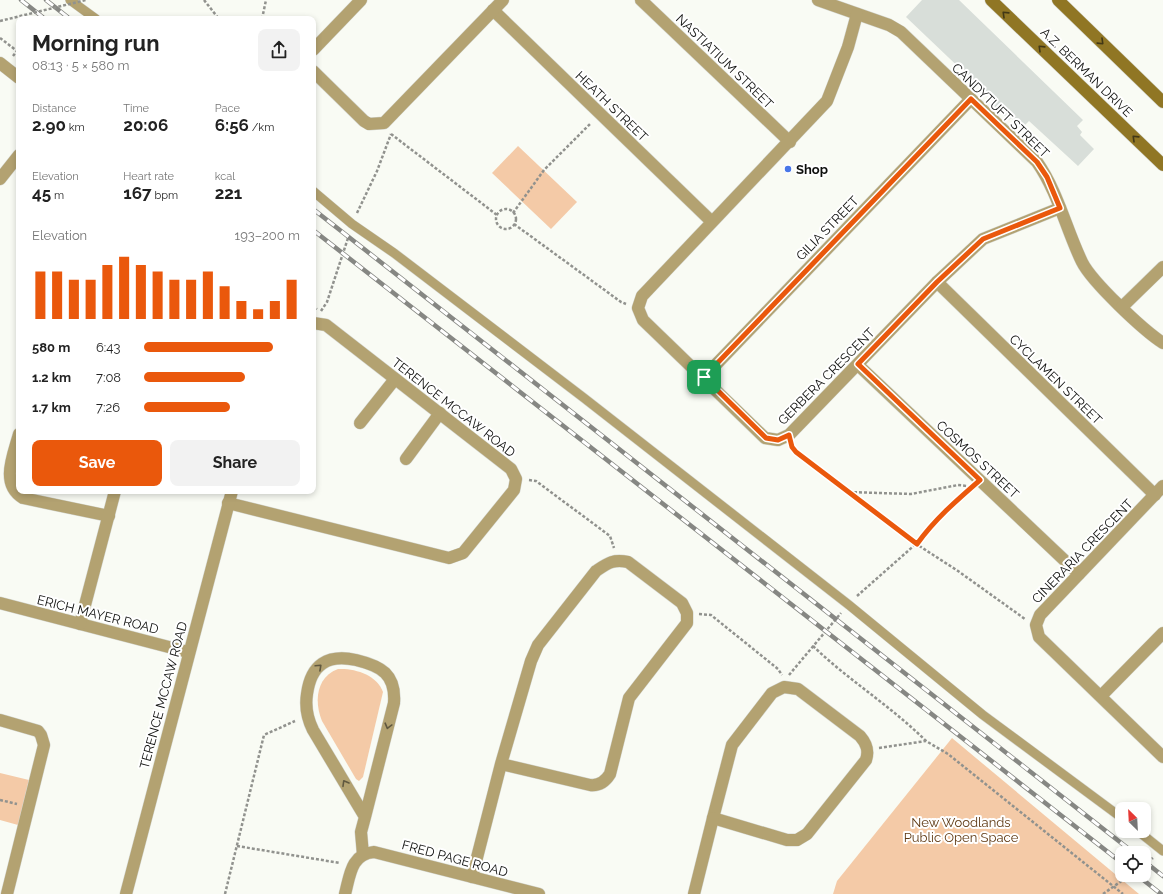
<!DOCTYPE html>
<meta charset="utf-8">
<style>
body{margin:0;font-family:Raleway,sans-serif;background:#f2f2f2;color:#222;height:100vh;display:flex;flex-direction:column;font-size:15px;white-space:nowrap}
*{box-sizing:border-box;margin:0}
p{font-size:13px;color:#767676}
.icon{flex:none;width:22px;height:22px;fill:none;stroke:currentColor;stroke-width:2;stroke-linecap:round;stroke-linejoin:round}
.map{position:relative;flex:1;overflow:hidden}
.details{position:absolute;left:16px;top:16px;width:300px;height:478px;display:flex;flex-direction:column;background:#fff;border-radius:8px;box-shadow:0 2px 6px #0003}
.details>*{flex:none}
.needle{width:26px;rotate:336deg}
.tools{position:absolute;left:1115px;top:802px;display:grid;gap:8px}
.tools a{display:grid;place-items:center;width:36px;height:36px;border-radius:8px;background:#fff;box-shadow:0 2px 6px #0003;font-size:20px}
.pin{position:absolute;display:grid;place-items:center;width:34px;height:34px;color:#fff;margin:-17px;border-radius:8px;box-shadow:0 2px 6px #0006}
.round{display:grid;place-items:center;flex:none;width:42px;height:42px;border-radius:8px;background:#f2f2f2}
.overview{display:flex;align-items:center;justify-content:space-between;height:68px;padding:0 16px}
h1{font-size:22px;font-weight:700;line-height:30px}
.metrics{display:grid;grid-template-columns:repeat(3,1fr);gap:6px;height:68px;padding:4px 16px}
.metrics div{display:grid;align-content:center}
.metrics b{font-size:17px;font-weight:700}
.metrics small{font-size:11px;font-weight:400}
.metrics p{font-size:11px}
.chart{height:112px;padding:8px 16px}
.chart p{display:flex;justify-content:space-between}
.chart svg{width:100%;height:72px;margin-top:4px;stroke:#ea580c;stroke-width:6}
.primary-button{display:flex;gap:8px;margin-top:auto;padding:8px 16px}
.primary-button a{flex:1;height:46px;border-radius:8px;background:#ea580c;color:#fff;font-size:16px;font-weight:700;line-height:46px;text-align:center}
.primary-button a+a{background:#f2f2f2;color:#222}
ul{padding:0 16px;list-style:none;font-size:13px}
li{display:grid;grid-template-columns:64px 48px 1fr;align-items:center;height:30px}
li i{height:10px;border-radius:5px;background:#ea580c}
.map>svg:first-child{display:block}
.green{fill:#f4caa7}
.building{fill:#d8ded9}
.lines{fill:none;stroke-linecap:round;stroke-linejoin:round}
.lane-casing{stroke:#d3d5cf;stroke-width:10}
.street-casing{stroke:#d3d5cf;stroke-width:13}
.secondary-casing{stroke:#d3d5cf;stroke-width:13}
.path{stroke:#91928e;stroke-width:2.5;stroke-dasharray:3 2;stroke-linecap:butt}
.lane{stroke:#b3a271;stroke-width:9}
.street{stroke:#b3a271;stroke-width:12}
.secondary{stroke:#907624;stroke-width:12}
.rail-casing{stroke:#868783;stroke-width:4.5}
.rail{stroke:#fff;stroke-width:3;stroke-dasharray:9;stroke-linecap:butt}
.path-bridge{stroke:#91928e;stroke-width:2.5;stroke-dasharray:3 2;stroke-linecap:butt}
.oneway{stroke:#423816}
.oneway2{stroke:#60583f}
.route-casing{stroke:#fff;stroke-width:8}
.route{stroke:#ea580c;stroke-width:5}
.poi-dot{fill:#4876e8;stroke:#fff;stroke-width:1.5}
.labels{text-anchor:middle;stroke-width:4;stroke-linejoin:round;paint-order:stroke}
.street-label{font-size:13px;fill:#0e0f0d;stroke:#fff}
.poi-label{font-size:13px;font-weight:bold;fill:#0e0f0d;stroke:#fff;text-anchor:start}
.park-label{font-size:13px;fill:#5f3a14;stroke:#fff}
</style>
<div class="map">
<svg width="1163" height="894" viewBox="0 0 1163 894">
<rect width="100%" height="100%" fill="#f9fbf4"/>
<!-- green -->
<g class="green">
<path d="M518,146L577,202L551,229L492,173Z"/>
<path d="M338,669C355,668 377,675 383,692L363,777L359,781L356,779L322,721C314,702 316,677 338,669Z"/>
<path d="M952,738L1139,894H833L837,881Z"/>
<path d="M0,773L29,780L18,825L0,820Z"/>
</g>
<!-- building -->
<path class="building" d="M922,0H959L1083,120L1077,126L1082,132L1080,135L1094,149L1078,166L1029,121L1022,128L1011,118L1009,120L993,105L996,102L990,97L906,17Z"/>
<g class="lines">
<!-- lane casing -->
<g class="lane-casing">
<g id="lane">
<path d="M70,0L96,19"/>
<path d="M313,191L352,224L394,253L584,398L849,605L983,715L1122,818"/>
<path d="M1138,831L1163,851"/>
</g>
</g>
<!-- street casing -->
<g class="street-casing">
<g id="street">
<path d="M641,0L790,142"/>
<path d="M818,0L889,25L901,32L1037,162C1058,192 1066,229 1082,262C1092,282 1143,330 1163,343"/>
<path d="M493,10L711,221"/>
<path d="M857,14L848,47L827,101L642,296L638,308L643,320L765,438L778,440L789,435L937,282L983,239L1060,208"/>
<path d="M313,50L361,0"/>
<path d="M0,63L19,78"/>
<path d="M313,71L364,121L369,124L384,123L503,0"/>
<path d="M0,179L19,155"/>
<path d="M937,282L1155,495"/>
<path d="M1122,307L1163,267"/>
<path d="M858,365L1079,574"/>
<path d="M704,377L971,99"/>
<path d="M360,423L395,379"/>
<path d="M19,434C13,456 0,484 23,498L109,516"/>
<path d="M406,459L440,413"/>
<path d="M1163,486L1040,615L1036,625L1039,637L1163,757"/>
<path d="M228,503L449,558L463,553L514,490L516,479L511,469L326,325L313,323"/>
<path d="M0,603L188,652"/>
<path d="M80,624L115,491"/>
<path d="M784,687L798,689L860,736C867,744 869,751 866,760L807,834L797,840H787L713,818L732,745L772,693Z"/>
<path d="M1101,696L1163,633"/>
<path d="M0,720L38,731L41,735L44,745L7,894"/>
<path d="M363,855L361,832L365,817L394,703C396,674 381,666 356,660C328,654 311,664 307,694C305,707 307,718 313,730L365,817"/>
<path d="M472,877L501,764L531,661L538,645L596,571C608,563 613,559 628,562L682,603L687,613V623L629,698L610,774C605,782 599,786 590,785L501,764"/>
<path d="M126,894L232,491"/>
<path d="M345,894C350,875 351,854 374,852L539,894"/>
<path d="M694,894L713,818"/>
</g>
</g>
<!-- secondary casing -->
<g class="secondary-casing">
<g id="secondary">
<path d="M991,0L1163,165"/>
<path d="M1058,0L1163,102"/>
</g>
</g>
<!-- path -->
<g class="path">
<path d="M204,0L219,19"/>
<path d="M262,19L266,0"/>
<path d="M0,38L17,51L13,56"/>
<path d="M391,134L497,215"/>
<circle cx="506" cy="219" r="10"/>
<path d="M357,213L377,171L391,134"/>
<path d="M513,213L544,170L591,123"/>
<path d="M514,224L621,302L626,304"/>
<path d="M313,305L317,309"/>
<path d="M321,311L327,302L349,235"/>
<path d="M793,448L796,452L904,536L958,571L1025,619"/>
<path d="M529,480L536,481L610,536L614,548"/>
<path d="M849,492L911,494L958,485L967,486"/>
<path d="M857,596L917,543L929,528L970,488"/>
<path d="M699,614L711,615L778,669L782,675"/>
<path d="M813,646C848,680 891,706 926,741"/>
<path d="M789,675L841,613"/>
<path d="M879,748L926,741L948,754L1123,894"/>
<path d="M0,800L17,804"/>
<path d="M237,846L340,863"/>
<path d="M1144,865L1153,858"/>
<path d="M225,894L264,735L295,721"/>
<path d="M1103,894L1130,875"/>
</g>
<!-- lane -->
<use href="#lane" class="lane"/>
<!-- street -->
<use href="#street" class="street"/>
<!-- secondary -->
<use href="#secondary" class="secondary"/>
<!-- rail casing -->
<g class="rail-casing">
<g id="rail">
<path d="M21,0L45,19"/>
<path d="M46,0L70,19"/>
<path d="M313,209L1134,853"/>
<path d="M313,230L1122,863"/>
<path d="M1144,861L1163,876"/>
<path d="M1137,875L1161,894"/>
</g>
</g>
<!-- rail -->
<use href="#rail" class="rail"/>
<!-- path-bridge -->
<path class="path-bridge" d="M0,21L86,0"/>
</g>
<!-- one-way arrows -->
<defs><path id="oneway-chevron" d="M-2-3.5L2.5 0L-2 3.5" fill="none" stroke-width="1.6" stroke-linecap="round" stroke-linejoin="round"/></defs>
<g class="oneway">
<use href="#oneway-chevron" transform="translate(1005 14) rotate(-136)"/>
<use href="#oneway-chevron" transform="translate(1101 42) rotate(44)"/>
<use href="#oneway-chevron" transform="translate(1041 48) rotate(-136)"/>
<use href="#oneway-chevron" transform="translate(1135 138) rotate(-136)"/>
</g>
<g class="oneway2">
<use href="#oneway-chevron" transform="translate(319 667) rotate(-43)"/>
<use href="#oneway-chevron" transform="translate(388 726) rotate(105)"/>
<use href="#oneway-chevron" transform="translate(345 783) rotate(-120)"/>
</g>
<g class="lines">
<!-- route casing -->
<g class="route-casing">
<path id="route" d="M971,99L1037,162L1047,177L1060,208L983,239L937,282L858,364L980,480C957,500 935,519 917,544L796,452L792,447L789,435L778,440L766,438L704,377Z"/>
</g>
<!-- route -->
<use href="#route" class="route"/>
</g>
<!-- markers -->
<circle class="poi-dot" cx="788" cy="169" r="4"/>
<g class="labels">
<!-- street labels -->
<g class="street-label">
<text transform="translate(725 61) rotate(44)" y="5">NASTIATIUM STREET</text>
<text transform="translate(1087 72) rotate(44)" y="5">A.Z. BERMAN DRIVE</text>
<text transform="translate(612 106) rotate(44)" y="5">HEATH STREET</text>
<text transform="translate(1001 110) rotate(44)" y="5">CANDYTUFT STREET</text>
<text transform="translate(827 228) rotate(-46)" y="5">GILIA STREET</text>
<text transform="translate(826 376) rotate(-45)" y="5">GERBERA CRESCENT</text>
<text transform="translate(1056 379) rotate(44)" y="5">CYCLAMEN STREET</text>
<text transform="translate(454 407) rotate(38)" y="5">TERENCE MCCAW ROAD</text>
<text transform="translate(978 459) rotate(43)" y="5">COSMOS STREET</text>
<text transform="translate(1082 551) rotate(-46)" y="5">CINERARIA CRESCENT</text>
<text transform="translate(98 614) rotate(14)" y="5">ERICH MAYER ROAD</text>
<text transform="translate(163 695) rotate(-75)" y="5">TERENCE MCCAW ROAD</text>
<text transform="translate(455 858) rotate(15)" y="5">FRED PAGE ROAD</text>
</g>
<!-- poi labels -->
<g class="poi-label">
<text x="796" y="174">Shop</text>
</g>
<!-- park labels -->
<g class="park-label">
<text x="961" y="827">New Woodlands<tspan x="961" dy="15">Public Open Space</tspan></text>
</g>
</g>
</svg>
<div class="tools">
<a><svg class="needle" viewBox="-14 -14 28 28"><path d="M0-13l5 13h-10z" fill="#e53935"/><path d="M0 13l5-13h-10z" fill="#767676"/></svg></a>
<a><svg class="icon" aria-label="locate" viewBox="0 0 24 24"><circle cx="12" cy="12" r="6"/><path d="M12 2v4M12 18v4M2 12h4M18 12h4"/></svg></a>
</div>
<div class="pin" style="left:704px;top:377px;background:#1e9e55"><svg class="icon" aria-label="arrive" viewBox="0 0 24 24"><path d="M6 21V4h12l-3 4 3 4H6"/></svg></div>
<section class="details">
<div class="overview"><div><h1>Morning run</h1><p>08:13 · 5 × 580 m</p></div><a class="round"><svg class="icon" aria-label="share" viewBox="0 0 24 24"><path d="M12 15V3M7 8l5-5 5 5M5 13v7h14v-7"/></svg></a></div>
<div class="metrics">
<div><p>Distance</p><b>2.90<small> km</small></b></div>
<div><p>Time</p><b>20:06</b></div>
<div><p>Pace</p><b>6:56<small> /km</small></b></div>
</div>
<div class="metrics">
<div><p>Elevation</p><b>45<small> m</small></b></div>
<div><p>Heart rate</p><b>167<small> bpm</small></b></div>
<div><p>kcal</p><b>221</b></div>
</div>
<div class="chart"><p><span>Elevation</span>193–200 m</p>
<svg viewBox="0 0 160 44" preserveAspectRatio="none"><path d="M5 44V15M15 44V15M25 44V20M35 44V20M45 44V11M55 44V6M65 44V11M75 44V15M85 44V20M95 44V20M105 44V15M115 44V24M125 44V33M135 44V38M145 44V33M155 44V20"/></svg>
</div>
<ul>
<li><b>580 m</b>6:43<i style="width:83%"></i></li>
<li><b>1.2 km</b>7:08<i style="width:65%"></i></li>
<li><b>1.7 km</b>7:26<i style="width:55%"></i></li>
</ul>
<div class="primary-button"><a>Save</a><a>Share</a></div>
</section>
</div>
